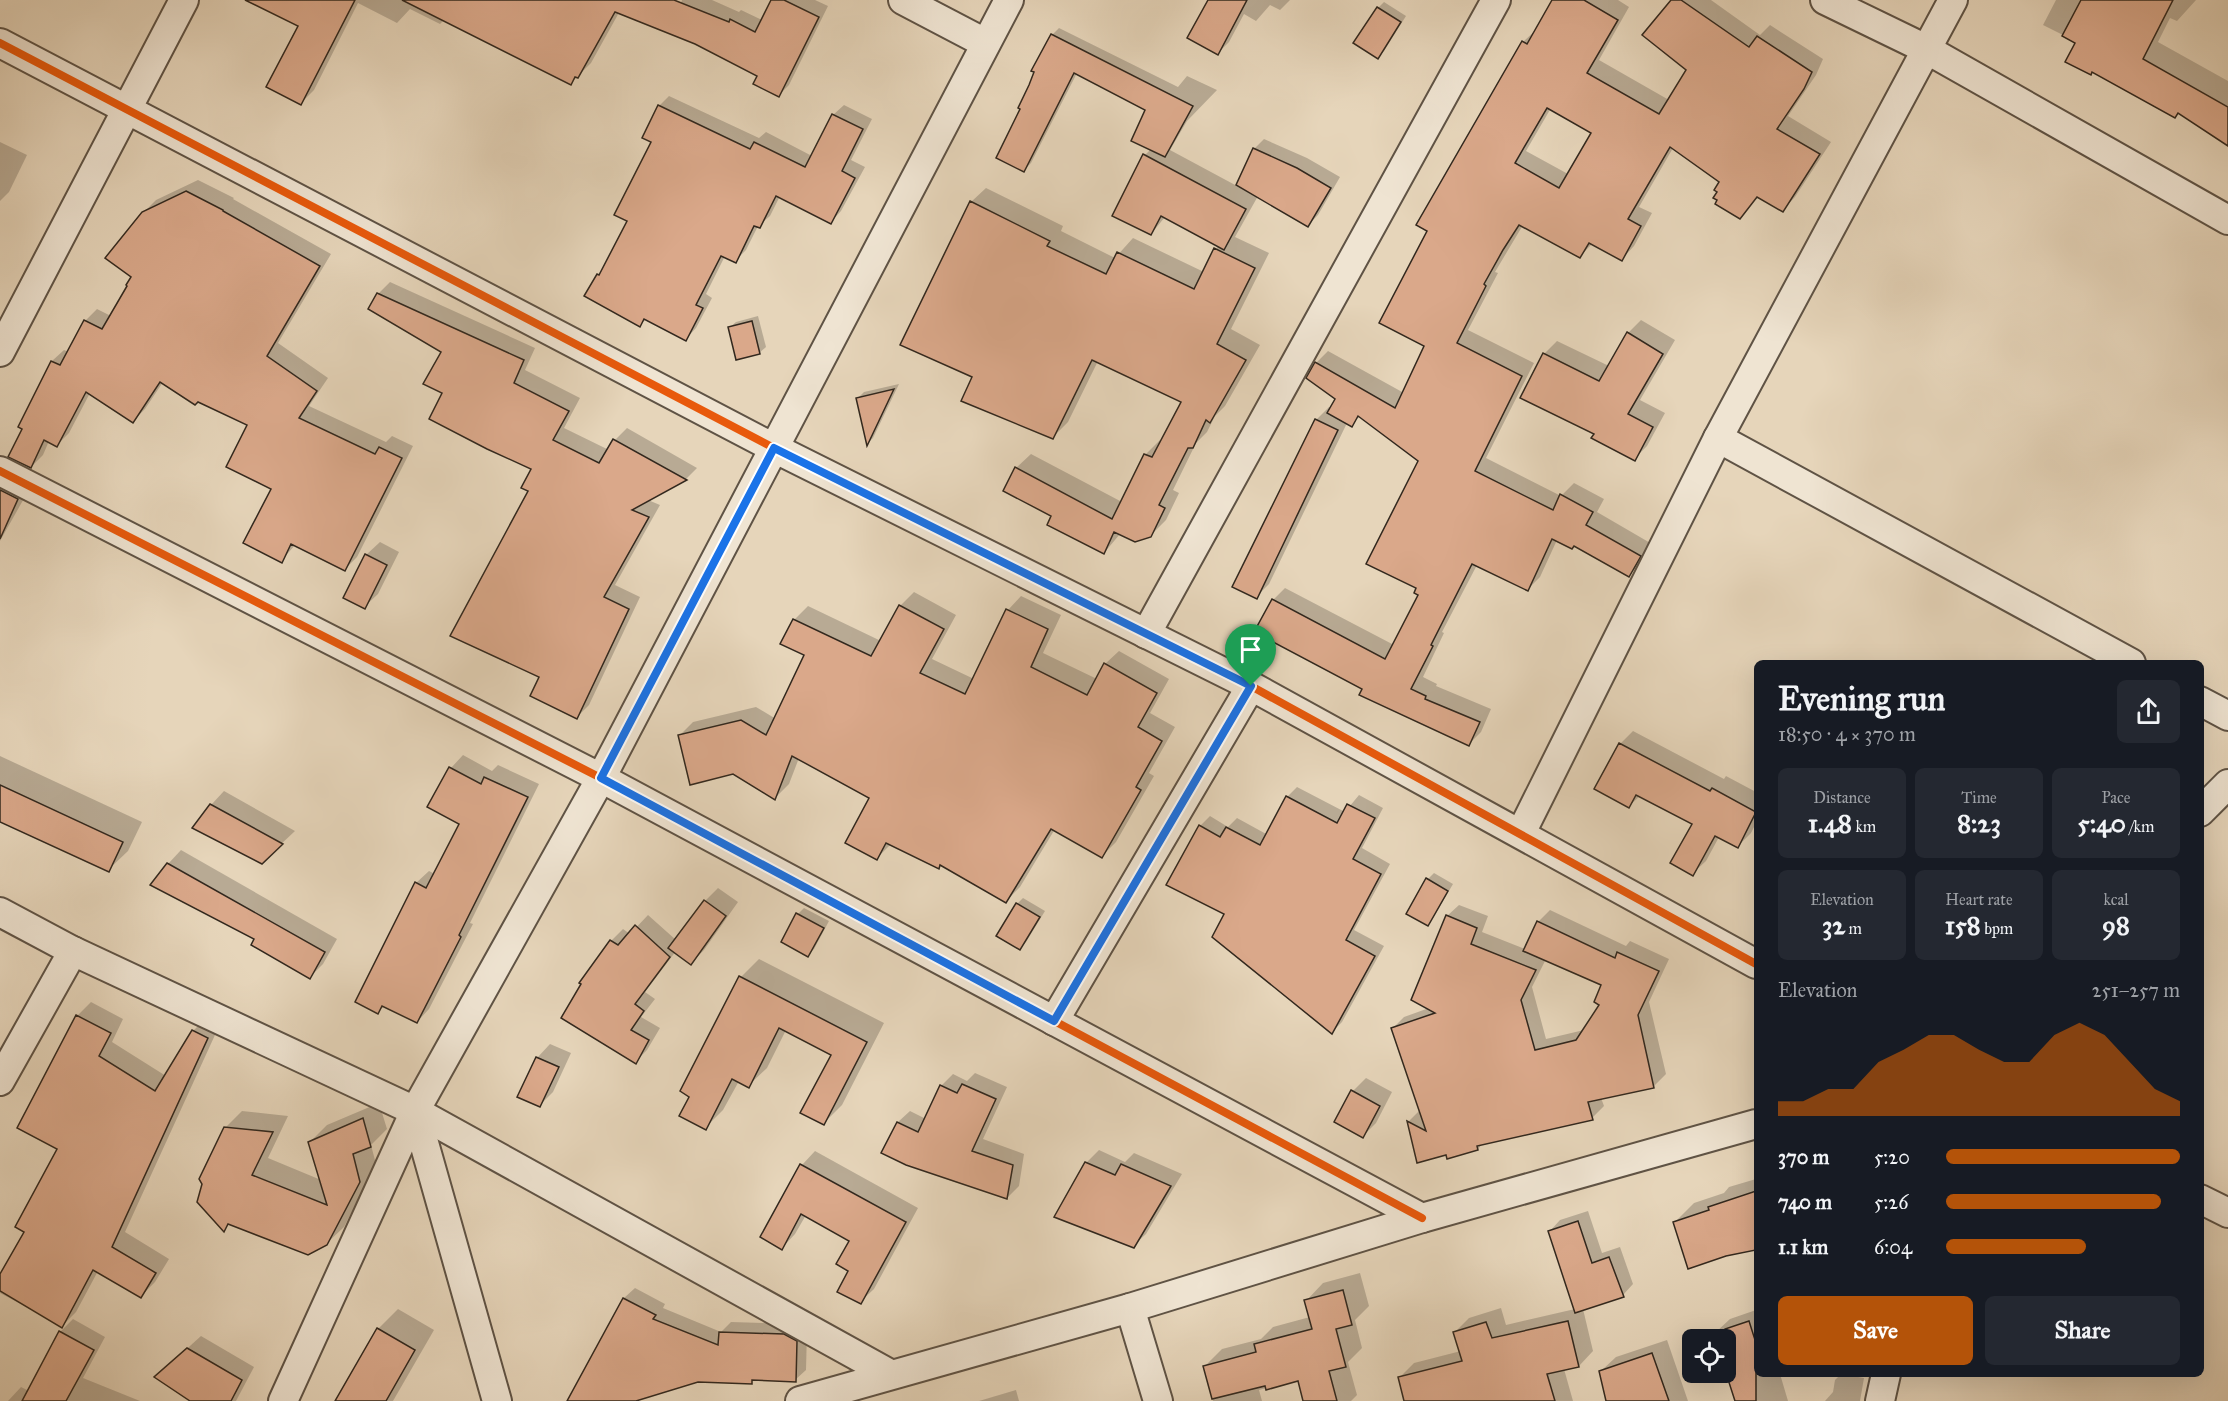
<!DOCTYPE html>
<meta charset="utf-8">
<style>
body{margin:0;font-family:"IM FELL Great Primer",serif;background:#242831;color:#f1f3f6;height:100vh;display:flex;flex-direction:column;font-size:22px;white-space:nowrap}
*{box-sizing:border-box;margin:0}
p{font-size:20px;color:#9ea1a6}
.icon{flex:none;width:33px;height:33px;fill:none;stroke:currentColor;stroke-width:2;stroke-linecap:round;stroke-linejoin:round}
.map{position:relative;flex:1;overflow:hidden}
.details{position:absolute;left:1754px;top:660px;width:450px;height:717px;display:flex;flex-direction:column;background:#171b24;border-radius:9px;box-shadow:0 6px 24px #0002}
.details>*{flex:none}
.controls{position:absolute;left:1682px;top:1329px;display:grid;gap:12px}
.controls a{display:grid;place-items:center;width:54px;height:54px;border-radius:9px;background:#171b24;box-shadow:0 6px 24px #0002;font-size:30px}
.pin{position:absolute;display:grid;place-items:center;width:51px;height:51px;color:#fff;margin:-62px -26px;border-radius:50% 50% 50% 0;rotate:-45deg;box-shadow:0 0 6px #0007}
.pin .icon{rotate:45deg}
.round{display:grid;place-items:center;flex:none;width:63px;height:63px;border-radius:9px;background:#242831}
.overview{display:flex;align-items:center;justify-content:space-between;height:102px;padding:0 24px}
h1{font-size:33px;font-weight:800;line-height:45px}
.figures{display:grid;grid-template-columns:repeat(3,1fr);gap:9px;height:102px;padding:6px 24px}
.figures div{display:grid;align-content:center;border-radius:9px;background:#242831;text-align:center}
.figures b{font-size:26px;font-weight:800}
.figures small{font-size:16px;font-weight:400}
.figures p{font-size:16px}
.chart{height:168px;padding:12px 24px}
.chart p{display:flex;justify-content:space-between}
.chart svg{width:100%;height:108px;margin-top:6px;fill:#b45309;opacity:.7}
.cta{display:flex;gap:12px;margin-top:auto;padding:12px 24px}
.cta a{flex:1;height:69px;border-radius:9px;background:#b45309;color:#fff;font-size:24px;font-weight:800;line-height:69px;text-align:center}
.cta a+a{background:#242831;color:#f1f3f6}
ul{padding:0 24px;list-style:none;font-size:20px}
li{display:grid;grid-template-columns:96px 72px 1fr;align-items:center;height:45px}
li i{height:15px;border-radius:8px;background:#b45309}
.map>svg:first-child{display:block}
.shadow{fill:#0003;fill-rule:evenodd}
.building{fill:#daa88a;stroke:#32281e;stroke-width:1.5;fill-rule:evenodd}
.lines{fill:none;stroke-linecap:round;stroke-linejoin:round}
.minor-casing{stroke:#5f5345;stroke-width:32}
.minor{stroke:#efe4d2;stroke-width:28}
.cycleway-casing{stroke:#efe4d2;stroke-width:11}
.cycleway{stroke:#e8590c;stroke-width:8}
.route-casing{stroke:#fff;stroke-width:12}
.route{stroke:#1a73e8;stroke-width:8}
</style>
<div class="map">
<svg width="2228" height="1401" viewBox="0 0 2228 1401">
<rect width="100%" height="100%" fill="#e6d5ba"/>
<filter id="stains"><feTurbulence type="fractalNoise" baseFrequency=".00333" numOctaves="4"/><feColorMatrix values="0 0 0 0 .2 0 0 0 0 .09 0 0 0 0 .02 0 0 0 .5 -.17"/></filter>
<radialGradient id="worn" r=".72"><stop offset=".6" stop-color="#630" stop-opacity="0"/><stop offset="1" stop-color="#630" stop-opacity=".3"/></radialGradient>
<!-- shadow -->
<g class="shadow">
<path d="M249,0H626L591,63L571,83L445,19L440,24L410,9L397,23L358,3L314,90L301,103L300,25Z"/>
<path d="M682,0H712L739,12L741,10L762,20L773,0H815L828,6L789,85L779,95L759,75L696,43L670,32Z"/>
<path d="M1209,0H1290L1280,10L1270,5L1256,21L1244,14L1229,42L1218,53Z"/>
<path d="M1554,0H1618L1629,7L1599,60L1669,100L1688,70L1673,0H1711L1760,35L1770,25L1823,59L1816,75L1788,116L1831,142L1795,197L1783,210L1759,196L1740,217L1720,182L1673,148L1639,207L1652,213L1634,246L1622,259L1593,243L1580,256L1523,225L1495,272L1498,273L1468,330L1534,363L1486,458L1561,496L1574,483L1604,499L1597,512L1652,544L1641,563L1629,575L1575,545L1557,540L1540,577L1528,589L1477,565L1442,632L1444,633L1423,677L1437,684L1436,686L1491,709L1481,732L1469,744L1364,688L1273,600L1285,588L1394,645L1420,594L1418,588L1420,460L1360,416L1351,425L1347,423L1269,584L1256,597L1316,420L1329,407L1331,408L1337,399L1316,363L1328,351L1404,393L1426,346L1523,42L1536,30ZM1551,108L1593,132L1568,174L1526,151Z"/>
<path d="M2056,0H2196L2177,21L2170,18L2158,42L2228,81V143L2179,112L2175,116L2093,71L2090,74L2077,42L2043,25Z"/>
<path d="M1384,2L1406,16L1384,51L1378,57V8Z"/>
<path d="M1059,28L1178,87L1187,76L1217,90L1187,121L1170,150L1237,186L1254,149L1264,139L1307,158L1340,177L1318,215L1308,225L1258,196L1235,237L1269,253L1231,329L1260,345L1225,406L1215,416L1207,432L1196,443L1173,490L1179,493L1166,520L1151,535L1120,534L1104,553L1053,516L1016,468L1031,454L1122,502L1145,455L1160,440L1162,441L1183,401L1098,361L1068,422L1053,437L974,377L971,202L986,188L1063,226L1061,231L1115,258L1133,238L1204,272L1218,246L1165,217L1151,234L1114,215L1145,155L1151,149L1147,109L1077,73L1031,163L1024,170L1022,109L1052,35Z"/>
<path d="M669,96L759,138L766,132L812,156L833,115L844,105L872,119L851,160L865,167L841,211L831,222L780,196L770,216L758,226L746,250L735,261L725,256L706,294L712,298L696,328L686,339L646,319L640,325L598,275L605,268L629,220L653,141L659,106Z"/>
<path d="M0,142L27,155L9,192L0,201Z"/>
<path d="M198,180L234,198L233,199L331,254L278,343L328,378L309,406L386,442L392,436L413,446L357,557L345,569L296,544L281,561L273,488L249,425L163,382L145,409L133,421L90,393L69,433L57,445L49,441L43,455L31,467L24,428L20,426L52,361L64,350L69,352L85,321L97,309L111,316L133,277L143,213L156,200Z"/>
<path d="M390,282L535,348L525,370L580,398L564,428L609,450L615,440L627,428L697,468L686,479L648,500L660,505L615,585L640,597L589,705L577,717L541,676L530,491L533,468L444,393L443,352L378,294Z"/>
<path d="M758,316L766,347L759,353L729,328L736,322Z"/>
<path d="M1641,320L1675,340L1640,400L1665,413L1647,446L1634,459L1596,434L1544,354L1557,341L1609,366L1628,333Z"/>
<path d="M899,384L873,438L868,443L858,398L864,392Z"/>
<path d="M0,479H35L0,541Z"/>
<path d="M380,542L399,552L378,594L364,607L366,555Z"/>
<path d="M914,592L956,615L932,659L974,679L1008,610L1021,596L1061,615L1043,653L1097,679L1105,664L1119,651L1169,679L1150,713L1175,727L1149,773L1154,776L1116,842L1102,856L1055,829L1020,887L1006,901L942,864L938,867L891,844L877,858L871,797L799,758L789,784L775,798L679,736L693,722L756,707L776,719L806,654L794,620L808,606L881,641L900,606Z"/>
<path d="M1633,731L1724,779L1726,776L1756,792V823L1751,833L1738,846L1719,837L1706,861L1692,874L1694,824L1640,796L1629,806L1620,744Z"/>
<path d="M463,755L492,771L498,765L539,784L470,923L473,924L429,1009L417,1022L385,1005L378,1012L416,883L429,871L435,874L461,824L429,806L451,768Z"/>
<path d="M0,756L142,822L128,851L108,870L0,820Z"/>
<path d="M1297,787L1345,812L1359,795L1383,808L1362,848L1390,864L1354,930L1384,946L1342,1022L1332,1032L1226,913L1200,826L1210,816L1228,827L1237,818L1268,835L1287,797Z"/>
<path d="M224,791L295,831L262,862L211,805Z"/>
<path d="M181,850L337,939L323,964L310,977L256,939L168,864Z"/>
<path d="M1434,873L1453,884L1433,918L1427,924L1428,879Z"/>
<path d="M718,888L738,902L704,950L691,963L676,951L645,992L655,999L641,1017L660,1028L647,1050L635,1062L611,941L623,929L630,934L648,915L676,940L705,901Z"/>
<path d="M1023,898L1045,911L1026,942L1020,948L1017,904Z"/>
<path d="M1459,905L1488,916L1482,932L1525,949L1538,922L1550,910L1626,946L1630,941L1669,959L1649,1002L1666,1074L1654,1086L1601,1098L1604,1106L1592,1118L1484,1142L1478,1149L1448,1153L1418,1161L1409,1121L1420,1110L1393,1028L1404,1017L1429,1008L1447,916ZM1546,959L1603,985L1601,1004L1584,1030L1546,1039L1532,987Z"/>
<path d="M804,908L829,921L814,949L808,955L798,914Z"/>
<path d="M759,959L884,1023L842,1105L824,1123L833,1055L786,1030L767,1068L748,1086L739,1081L723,1110L705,1128L691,1096L741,977Z"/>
<path d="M91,1002L123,1019L112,1042L166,1076L193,1031L207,1017L220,1024L125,1232L169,1259L155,1282L141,1296L98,1271L76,1312L62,1326L0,1293V1277L26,1231L59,1148L77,1016Z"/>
<path d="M550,1044L571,1053L553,1092L540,1105L519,1096L537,1058Z"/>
<path d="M975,1073L1007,1087L983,1139L1024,1154L1019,1186L1007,1198L883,1152L898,1122L910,1111L926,1119L941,1086L953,1074L967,1081Z"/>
<path d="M1366,1078L1392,1092L1376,1123L1363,1136L1336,1121L1353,1091Z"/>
<path d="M379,1103L387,1129L371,1145L376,1164L344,1227L326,1244L230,1223L224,1230L225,1128L242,1111L288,1116L268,1158L321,1180L310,1142L327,1125Z"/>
<path d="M1099,1150L1125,1162L1134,1153L1182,1174L1146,1234L1133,1246L1086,1163Z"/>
<path d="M815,1151L918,1208L874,1289L860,1302L850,1271L851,1240L806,1215L795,1234L782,1248L762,1237L802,1165Z"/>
<path d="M1756,1179V1248L1726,1255L1674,1223L1694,1203L1724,1193L1729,1187Z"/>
<path d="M1588,1211L1602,1253L1620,1247L1633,1284L1623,1295L1583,1309L1593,1351L1579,1366L1564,1369L1573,1401H1406L1399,1378L1414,1363L1461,1351L1455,1332L1469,1318L1501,1308L1506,1325L1575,1309L1550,1231L1560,1220Z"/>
<path d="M1360,1273L1369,1306L1355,1320L1362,1348L1348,1362L1357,1395L1351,1401H1305L1299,1379L1259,1390L1262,1401H1213L1205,1366L1222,1349L1261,1339L1273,1327L1310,1317L1306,1301L1323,1283Z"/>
<path d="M635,1288L665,1304L663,1308L721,1332L731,1322L795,1324L807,1331L806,1370L795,1380L754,1379L751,1382L698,1380L631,1401H570L624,1298Z"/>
<path d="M398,1309L434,1330L393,1401H337L378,1329Z"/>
<path d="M1756,1310V1374H1780L1788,1401H1736L1725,1365V1340H1717L1715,1333L1730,1319Z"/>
<path d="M73,1319L105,1337L83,1378L140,1401H8L21,1387L29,1391L60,1332Z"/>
<path d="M201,1336L254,1367L236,1401H193L170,1364Z"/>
<path d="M1667,1340L1688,1401H1608L1601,1371L1616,1357Z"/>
<path d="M1841,1374L1864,1378L1860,1401H1825L1833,1392L1835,1380Z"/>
<path d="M1016,1390L1019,1401H979Z"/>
</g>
<!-- building -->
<g class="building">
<path d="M245,0H355L301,105L266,87L298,26Z"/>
<path d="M402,0H674L729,22L730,19L755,32L771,0H784L819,17L779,97L753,84L757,76L695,44L615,12L578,78L575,77L571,85Z"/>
<path d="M1208,0H1247L1218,55L1187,38Z"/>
<path d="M1552,0H1584L1618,20L1587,73L1659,114L1686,70L1642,35L1671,0H1681L1749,47L1757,36L1812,72L1804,89L1777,129L1820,154L1783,212L1757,197L1740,219L1715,204L1717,200L1713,198L1717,192L1714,190L1719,182L1670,147L1628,219L1641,226L1622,261L1589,243L1580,258L1519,225L1503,250L1484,284L1486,286L1457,343L1522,376L1475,471L1553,510L1560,494L1593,512L1586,525L1641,556L1629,577L1574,546L1572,549L1552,539L1528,591L1472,564L1431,645L1433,646L1411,689L1426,696L1425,699L1480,722L1469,746L1359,695L1362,689L1254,632L1272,599L1385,659L1418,595L1414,593L1416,588L1366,564L1418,461L1358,416L1352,427L1327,413L1335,399L1306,378L1315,362L1395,408L1424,346L1379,323L1427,231L1416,225L1522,41L1527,44ZM1547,108L1591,133L1559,188L1515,163Z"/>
<path d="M2081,0H2173L2143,59L2228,107V146L2178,113L2175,118L2092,72L2091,75L2065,62L2075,43L2062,36Z"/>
<path d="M1377,7L1401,22L1378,59L1353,43Z"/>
<path d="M1051,34L1193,106L1165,157L1131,141L1145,110L1074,73L1024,172L996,158L1020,109L1018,108L1029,85L1034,72L1031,71Z"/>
<path d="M658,105L750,149L754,142L805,167L832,114L863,129L842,171L855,178L831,224L776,196L760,228L754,226L736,263L721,256L696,305L703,308L686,341L644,319L640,327L584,296L597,274L599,275L627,221L614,215L651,142L642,138Z"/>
<path d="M1253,148L1297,168L1331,188L1308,227L1236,185Z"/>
<path d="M1143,154L1246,209L1224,250L1161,216L1151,235L1112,216Z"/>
<path d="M186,191L223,210V211L320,266L267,356L317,391L299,418L375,454L379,447L402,458L345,571L291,544L282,563L243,543L271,489L226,467L247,425L198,402L195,405L160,382L133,423L86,392L57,447L44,440L31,468L8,457L22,429L18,427L51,361L60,365L84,320L102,329L127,286L126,285L131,277L105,258L142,212Z"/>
<path d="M970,201L1050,241L1047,246L1106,274L1117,252L1194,289L1214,248L1255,268L1217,344L1246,360L1210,423L1206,420L1193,448H1188L1159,505L1165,508L1151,537L1135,542L1114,532L1104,554L1047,525L1051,516L1003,491L1015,467L1112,519L1144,454L1152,457L1181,402L1092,360L1053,439L961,401L972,377L900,345Z"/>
<path d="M377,293L524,360L514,383L569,411L553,440L599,463L613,439L687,480L632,510L649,517L604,597L629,609L577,719L530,696L539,677L450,636L528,491L521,488L531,469L487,449L429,419L442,393L423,384L441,352L368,309Z"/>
<path d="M752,321L760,354L736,360L728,327Z"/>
<path d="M1627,332L1663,354L1628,414L1653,427L1635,461L1591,438L1594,434L1520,398L1543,353L1599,381Z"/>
<path d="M894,389L867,446L856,398Z"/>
<path d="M1315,419L1338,430L1257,599L1232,587Z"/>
<path d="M0,490L18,499L0,539Z"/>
<path d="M365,554L387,565L365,609L343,598Z"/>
<path d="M899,605L944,629L920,673L965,694L1006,609L1048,629L1031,667L1087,695L1104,663L1157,693L1138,727L1162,741L1136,787L1141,790L1102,858L1051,829L1006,903L940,865L939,869L886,843L877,860L845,843L869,798L792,756L775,800L733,774L690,785L678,735L741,720L766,735L804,655L780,644L793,619L871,656Z"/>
<path d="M1619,743L1710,791L1712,788L1756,812L1738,848L1715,836L1693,876L1670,863L1692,824L1636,795L1629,808L1594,789Z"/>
<path d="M449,767L481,784L484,777L528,797L459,935L461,937L417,1023L382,1006L378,1014L355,1002L415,882L426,888L459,824L427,807Z"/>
<path d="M0,785L123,842L109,872L0,822Z"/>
<path d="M1286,796L1337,823L1347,804L1375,818L1353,859L1381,874L1346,940L1375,956L1332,1034L1212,937L1224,914L1166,885L1199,825L1220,837L1226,827L1260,845Z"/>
<path d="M210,804L283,844L262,864L192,828Z"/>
<path d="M167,863L325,952L310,979L251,945L254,939L150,885Z"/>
<path d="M1426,878L1448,891L1428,926L1406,914Z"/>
<path d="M704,900L726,916L691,965L668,948Z"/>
<path d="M1016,903L1040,917L1020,950L996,936Z"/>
<path d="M796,913L824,928L808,957L781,942Z"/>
<path d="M1446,915L1477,928L1471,944L1536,970L1521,1000L1535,1050L1576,1040L1599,1005L1594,1002L1601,985L1523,951L1537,921L1615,958L1617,952L1659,971L1638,1015L1654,1088L1588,1102L1593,1120L1477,1146L1478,1150L1447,1159L1446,1155L1417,1163L1407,1121L1426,1131L1391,1028L1435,1013L1411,1000Z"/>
<path d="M635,925L670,957L635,1004L644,1011L631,1030L649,1040L636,1064L561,1018L581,984L579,983L610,940L618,945Z"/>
<path d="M739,976L867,1042L824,1125L800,1113L831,1055L779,1028L749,1088L732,1079L706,1130L679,1116L689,1097L680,1091Z"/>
<path d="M76,1015L111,1033L99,1056L155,1091L192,1030L208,1038L112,1247L156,1273L141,1298L93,1270L62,1328L0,1291V1274L24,1232L15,1227L57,1149L17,1128Z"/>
<path d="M536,1057L559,1067L540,1107L517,1097Z"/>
<path d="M962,1084L996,1099L972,1151L1013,1165L1007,1199L906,1165L881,1153L897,1122L918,1132L940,1085L957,1093Z"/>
<path d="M1351,1090L1380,1106L1363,1138L1334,1122Z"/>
<path d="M363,1118L371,1147L353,1154L360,1182L327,1245L308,1255L228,1224L224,1232L197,1202L202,1184L199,1179L224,1127L273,1132L252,1175L327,1205L308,1142Z"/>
<path d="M1085,1162L1115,1175L1121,1164L1171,1186L1134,1248L1054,1217Z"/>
<path d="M800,1164L906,1222L861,1304L837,1292L848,1271L836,1264L849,1241L801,1214L782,1250L760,1237Z"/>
<path d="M1756,1191V1250L1726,1256L1688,1269L1673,1222L1709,1210L1708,1207Z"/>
<path d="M1578,1221L1592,1263L1609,1257L1624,1297L1575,1313L1548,1231Z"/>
<path d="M1343,1290L1352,1325L1336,1329L1346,1367L1329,1371L1337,1401H1303L1298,1381L1266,1390L1265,1386L1212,1399L1203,1366L1256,1352L1254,1344L1312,1329L1304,1300Z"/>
<path d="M623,1298L656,1315L653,1319L718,1345L719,1332L784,1334L797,1341L796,1382L752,1380V1384L698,1382L636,1401H567Z"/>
<path d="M1568,1321L1579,1367L1547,1374L1555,1401H1404L1398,1377L1462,1361L1453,1332L1486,1322L1492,1338Z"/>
<path d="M1749,1321L1756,1343V1401H1735L1725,1370V1329Z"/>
<path d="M377,1328L415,1350L386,1401H335Z"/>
<path d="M59,1331L94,1350L66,1401H22Z"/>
<path d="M187,1348L242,1380L231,1401H190L154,1377Z"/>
<path d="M1652,1353L1669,1401H1606L1599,1371Z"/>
</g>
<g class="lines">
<!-- minor casing -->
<g class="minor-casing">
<g id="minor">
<path d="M903,0L985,43"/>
<path d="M1825,0L1926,49L2228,220"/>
<path d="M0,43L774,448L1251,686L1756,964"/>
<path d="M0,352L184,0"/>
<path d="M1718,438L2131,663"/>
<path d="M0,471L601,778L1422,1218"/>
<path d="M1146,634L1496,0"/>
<path d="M2200,701L2228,716"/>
<path d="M2200,812L2228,784"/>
<path d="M1521,833L1718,438L1953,0"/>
<path d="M0,912L73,951L415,1111L890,1374"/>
<path d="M1054,1021L1251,686"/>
<path d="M0,1081L73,951"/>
<path d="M415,1111L497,1401"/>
<path d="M2200,1199L2228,1213"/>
<path d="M1130,1308L1158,1401"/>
<path d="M283,1401L415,1111L601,778L1009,0"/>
<path d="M800,1401L1130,1308L1422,1218L1756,1124"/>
<path d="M1880,1401L1886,1374"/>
</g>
</g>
<!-- minor -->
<use href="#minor" class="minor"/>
<!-- cycleway casing -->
<g class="cycleway-casing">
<g id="cycleway">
<path d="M0,43L774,448L1251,686L1756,964"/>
<path d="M0,471L601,778L1422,1218"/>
</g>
</g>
<!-- cycleway -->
<use href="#cycleway" class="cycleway"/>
</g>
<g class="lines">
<!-- route casing -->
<g class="route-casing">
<path id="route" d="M774,448L1251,686L1054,1021L601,778Z"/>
</g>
<!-- route -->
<use href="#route" class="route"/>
</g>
<rect width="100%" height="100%" filter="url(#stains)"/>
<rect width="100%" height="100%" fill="url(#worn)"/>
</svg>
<div class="controls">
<a><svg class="icon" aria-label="locate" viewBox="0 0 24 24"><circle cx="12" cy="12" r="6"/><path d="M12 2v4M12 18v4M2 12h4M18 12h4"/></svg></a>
</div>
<div class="pin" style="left:1251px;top:686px;background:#1e9e55"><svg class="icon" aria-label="arrive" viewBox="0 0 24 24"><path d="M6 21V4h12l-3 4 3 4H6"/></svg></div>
<section class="details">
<div class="overview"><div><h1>Evening run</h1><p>18:50 · 4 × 370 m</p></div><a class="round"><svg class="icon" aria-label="share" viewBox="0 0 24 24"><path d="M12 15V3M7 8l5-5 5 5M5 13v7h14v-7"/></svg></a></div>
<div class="figures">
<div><p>Distance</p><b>1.48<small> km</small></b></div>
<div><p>Time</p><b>8:23</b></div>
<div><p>Pace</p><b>5:40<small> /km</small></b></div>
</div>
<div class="figures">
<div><p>Elevation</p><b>32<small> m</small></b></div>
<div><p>Heart rate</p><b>158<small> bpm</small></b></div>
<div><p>kcal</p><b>98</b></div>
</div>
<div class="chart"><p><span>Elevation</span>251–257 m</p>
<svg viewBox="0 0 160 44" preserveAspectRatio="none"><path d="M0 44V38L10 38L20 33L30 33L40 22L50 17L60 11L70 11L80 17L90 22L100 22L110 11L120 6L130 11L140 22L150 33L160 38V44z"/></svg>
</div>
<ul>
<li><b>370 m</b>5:20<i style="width:100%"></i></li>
<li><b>740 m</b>5:26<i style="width:92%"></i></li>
<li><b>1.1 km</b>6:04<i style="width:60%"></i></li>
</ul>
<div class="cta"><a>Save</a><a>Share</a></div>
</section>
</div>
